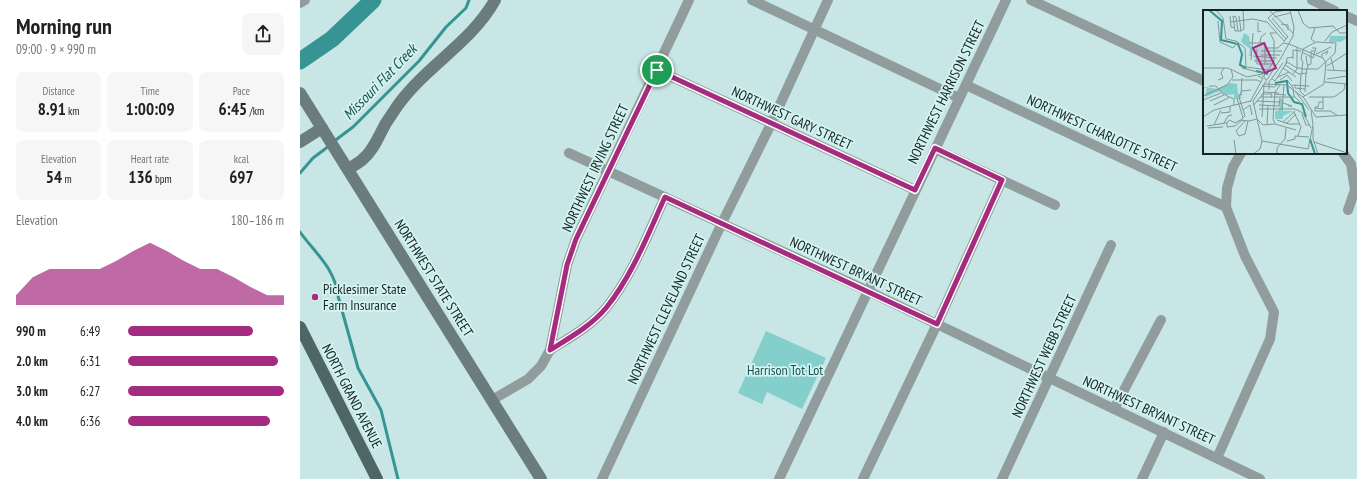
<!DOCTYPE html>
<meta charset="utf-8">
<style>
body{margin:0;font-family:"PT Sans Narrow",sans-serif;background:#f6f6f6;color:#202124;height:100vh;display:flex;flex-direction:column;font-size:15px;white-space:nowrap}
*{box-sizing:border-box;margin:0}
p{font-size:13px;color:#757577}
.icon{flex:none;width:22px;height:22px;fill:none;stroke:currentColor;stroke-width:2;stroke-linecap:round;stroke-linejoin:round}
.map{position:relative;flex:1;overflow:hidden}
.drawer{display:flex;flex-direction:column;background:#fff;width:300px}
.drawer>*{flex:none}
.pin{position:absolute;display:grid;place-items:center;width:34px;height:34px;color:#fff;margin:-17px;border:2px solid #fff;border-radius:50%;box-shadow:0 1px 4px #0007}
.round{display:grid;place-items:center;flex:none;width:42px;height:42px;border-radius:8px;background:#f6f6f6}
.head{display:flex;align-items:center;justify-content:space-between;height:68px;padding:0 16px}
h1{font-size:22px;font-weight:800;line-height:30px}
.figures{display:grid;grid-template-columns:repeat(3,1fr);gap:6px;height:68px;padding:4px 16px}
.figures div{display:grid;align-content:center;border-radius:8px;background:#f6f6f6;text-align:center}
.figures b{font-size:17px;font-weight:800}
.figures small{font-size:11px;font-weight:400}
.figures p{font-size:11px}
.chart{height:112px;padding:8px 16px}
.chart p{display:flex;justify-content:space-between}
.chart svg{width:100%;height:72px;margin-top:4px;fill:#a52b80;opacity:.7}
ul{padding:0 16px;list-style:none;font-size:13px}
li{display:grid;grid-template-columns:64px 48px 1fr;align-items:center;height:30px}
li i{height:10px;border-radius:5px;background:#a52b80}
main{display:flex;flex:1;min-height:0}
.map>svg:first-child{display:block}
.green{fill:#84cecb}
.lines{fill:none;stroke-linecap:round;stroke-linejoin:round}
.stream{stroke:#369592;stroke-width:3}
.river{stroke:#369592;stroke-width:17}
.street{stroke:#909d9c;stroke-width:10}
.secondary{stroke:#6a7c7b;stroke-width:12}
.primary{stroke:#4e6664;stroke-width:12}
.route-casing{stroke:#fff;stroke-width:8}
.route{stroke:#a52b80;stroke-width:5}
.poi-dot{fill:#a52b80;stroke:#d4f4f2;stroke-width:1.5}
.labels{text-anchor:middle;stroke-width:3.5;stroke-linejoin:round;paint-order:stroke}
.street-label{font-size:14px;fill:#162221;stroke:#d4f4f2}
.poi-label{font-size:14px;fill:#162221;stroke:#d4f4f2;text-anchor:start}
.park-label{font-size:14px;fill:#1d5251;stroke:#d4f4f2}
.water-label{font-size:15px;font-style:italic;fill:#194f4e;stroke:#d4f4f2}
.inset-river{fill:none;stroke:#369592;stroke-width:2}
.inset-road{fill:none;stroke:#809897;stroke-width:1}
.view{fill:#a52b80;fill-opacity:0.15;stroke:#a52b80;stroke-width:2}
.inset-edge{fill:none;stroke:#162221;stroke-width:2}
</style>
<main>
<section class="drawer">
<div class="head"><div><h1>Morning run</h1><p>09:00 · 9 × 990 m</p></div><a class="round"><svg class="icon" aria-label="share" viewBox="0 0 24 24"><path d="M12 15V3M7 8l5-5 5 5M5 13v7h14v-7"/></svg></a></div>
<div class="figures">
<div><p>Distance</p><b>8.91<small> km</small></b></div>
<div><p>Time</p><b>1:00:09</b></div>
<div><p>Pace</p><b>6:45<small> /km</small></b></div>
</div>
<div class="figures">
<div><p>Elevation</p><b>54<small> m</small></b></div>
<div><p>Heart rate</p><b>136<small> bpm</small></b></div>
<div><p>kcal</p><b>697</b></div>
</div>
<div class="chart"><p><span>Elevation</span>180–186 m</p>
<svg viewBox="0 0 160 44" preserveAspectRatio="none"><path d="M0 44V38L10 27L20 22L30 22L40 22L50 22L60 17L70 11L80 6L90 11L100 17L110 22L120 22L130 27L140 33L150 38L160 38V44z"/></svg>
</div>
<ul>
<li><b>990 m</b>6:49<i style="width:80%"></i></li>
<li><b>2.0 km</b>6:31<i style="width:96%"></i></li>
<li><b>3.0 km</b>6:27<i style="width:100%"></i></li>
<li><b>4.0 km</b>6:36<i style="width:91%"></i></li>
</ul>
</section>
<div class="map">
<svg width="1057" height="479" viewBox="0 0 1057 479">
<rect width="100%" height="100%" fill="#c7e6e5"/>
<!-- green -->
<path class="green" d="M466,331L526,358L502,409L467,392L462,404L438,393Z"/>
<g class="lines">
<!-- stream -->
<g class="stream">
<path d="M33,142L53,127L119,61L146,27L166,8L169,0"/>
<path d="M0,173L13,158L29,146"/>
<path d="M0,232C15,253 35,268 38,296L58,368L81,410L98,479"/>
</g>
<!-- river -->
<path class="river" d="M0,61L32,39L73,0"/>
<!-- street -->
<g class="street">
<path d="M452,0L659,98"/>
<path d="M731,0L904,81"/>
<path d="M1012,0L1035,11"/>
<path d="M0,3L5,0"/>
<path d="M1046,16L1057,21"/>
<path d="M357,70L615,190"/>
<path d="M666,85L926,207"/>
<path d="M635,149L755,205"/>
<path d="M269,153L568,291L960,479"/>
<path d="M1043,153L1051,164L1055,190L1048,210"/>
<path d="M250,350C269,338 291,326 306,308C332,276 348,234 365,197"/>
<path d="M192,400L228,379L241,366L250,350L267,265L276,239L389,0"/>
<path d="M814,409L861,320"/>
<path d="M917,458L970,339L974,312L945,256L926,207L927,188L933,167L941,153"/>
<path d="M302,479L422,223L471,124L528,0"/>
<path d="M479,479L706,0"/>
<path d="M563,479L637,324L702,180"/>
<path d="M702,479L811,245"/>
<path d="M842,479L864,432"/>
</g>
<!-- secondary -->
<g class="secondary">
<path d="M0,93L241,479"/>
<path d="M0,142L22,128"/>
<path d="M48,169C53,166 59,163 63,159C74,150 79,135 86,123C90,117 94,111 98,105C126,66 171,43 195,0"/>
</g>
<!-- primary -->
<path class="primary" d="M0,327L77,479"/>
</g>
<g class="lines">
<!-- route casing -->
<g class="route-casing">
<path id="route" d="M357,70L615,190L635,148L702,180L637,324L365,197C348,234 332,276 306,308C291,326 269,338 250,350L267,265L276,239Z"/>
</g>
<!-- route -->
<use href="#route" class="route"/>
</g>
<!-- markers -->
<circle class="poi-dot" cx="15" cy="297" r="4"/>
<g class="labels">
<!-- street labels -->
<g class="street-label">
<text transform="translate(646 92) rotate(-64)" y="5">NORTHWEST HARRISON STREET</text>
<text transform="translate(492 118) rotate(25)" y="5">NORTHWEST GARY STREET</text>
<text transform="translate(802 133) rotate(25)" y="5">NORTHWEST CHARLOTTE STREET</text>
<text transform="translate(295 168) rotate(-65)" y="5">NORTHWEST IRVING STREET</text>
<text transform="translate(556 271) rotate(25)" y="5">NORTHWEST BRYANT STREET</text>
<text transform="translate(134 278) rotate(58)" y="5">NORTHWEST STATE STREET</text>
<text transform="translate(366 309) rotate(-65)" y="5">NORTHWEST CLEVELAND STREET</text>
<text transform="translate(744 356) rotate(-65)" y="5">NORTHWEST WEBB STREET</text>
<text transform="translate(52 396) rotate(63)" y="5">NORTH GRAND AVENUE</text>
<text transform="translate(849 410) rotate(25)" y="5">NORTHWEST BRYANT STREET</text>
</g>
<!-- poi labels -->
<g class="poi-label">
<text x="23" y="294">Picklesimer State<tspan x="23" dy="16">Farm Insurance</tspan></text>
</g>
<!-- park labels -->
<g class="park-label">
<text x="485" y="375">Harrison Tot Lot</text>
</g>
<!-- water labels -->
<g class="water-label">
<text transform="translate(80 82) rotate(-46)" y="5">Missouri Flat Creek</text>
</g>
</g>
<!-- overview -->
<g transform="translate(903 10)">
<rect width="144" height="144" fill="#c7e6e5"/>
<path d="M41,23L46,26L49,46H46L47,39L38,32ZM127,26H144V28L137,32H126ZM27,73L34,74L35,84H40L37,87L41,88L31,89V84L23,85L17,81L2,87L4,78H0L3,77L14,79ZM77,89H80V101H90L80,106V109H72V102L76,100Z" fill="#84cecb"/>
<path class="inset-river" d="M6,0L19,11L18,30L35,34L39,44L37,55L43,58M53,61L65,64M72,73L84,71L85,83L91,92L99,94L103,107M107,129L112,144"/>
<path class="inset-road" d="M13,0L20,8L23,29L33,31L42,38L43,57L65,60M66,0L90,23M95,0L100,13L106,18L130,16L137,23H144M27,6L28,17L32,18M36,6L38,21M71,7L87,3M69,8L85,27L81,31M15,11L17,32L30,38L35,32M27,12L50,9L64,12M55,12V22L58,21M64,12L82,32M78,14L85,15V20M112,18L108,29L112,32M35,21L33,7L30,6L32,21H38M38,21L41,19L40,0M83,29L65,8L72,2L84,0M122,31L129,22L144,15M46,33H62V55M57,33L58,27L63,23M86,34L120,48L123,53L121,74L100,87M62,38H75L80,33L86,34M58,41H79M99,42L110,48L113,38H109M113,44L128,37M58,45H77M50,46L74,48M103,46L105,59M119,48V44L125,41L123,45M128,48L131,60M90,49V40L98,41M48,50L50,23M51,51H71M53,51L54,39M54,51V54H69M83,54L84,48L90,47M82,55L96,64L104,63L103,59M105,55L108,54V41H112M124,56L144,43M0,58H25L44,67L59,64L63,70M39,58L63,64M80,58L93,67M124,60L143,61L144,57M90,64L94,59V37M98,64L97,81L102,86M61,66L71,51V31L67,23H73M75,67L86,62M69,69L72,71L84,52L94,58H96L99,59H115L132,43L133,33L113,32L100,39L98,49L100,52L99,58V64M124,69L144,66M15,70L20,68L18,63L21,58M29,70H54L58,72M77,70L84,65L89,71M85,71L90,78L91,86L97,92M122,72L144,74M61,74L84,75L101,88L113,107L144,105M89,75L106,76M92,75V78L102,79M6,76H13L19,83L26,87M59,76L71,77L74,75M66,80V72L80,53M61,82L76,83M93,82L106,100M102,82L103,63M38,84L39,68M71,84L83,85M0,86L24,75L30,67L28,59M58,87L59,84H69L68,88M106,87H131L141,80L142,74M120,87V92H116L115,97H112V101H127L134,105M34,88L40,108M0,90L18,83M7,91L21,85M54,91L76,92M47,92L60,68L55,66M80,93L89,96H85M11,95L27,87L31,89V95M51,95L57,87H92M56,95L76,96L77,88M112,98L120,99V92M56,99H92L100,103L108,118M40,100L47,95L49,105M79,100L81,75M91,102L98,117L95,126M18,103L27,102V96M99,104L103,115H106M0,107L11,100L48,91M59,107L61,75M38,110L42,106L36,87L39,81L48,80M74,110L86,114H97M42,111L33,121L36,126L42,124L45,111M80,112L92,101M21,113L25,106L29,105M24,113V117L32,116L39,110M72,114L70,109L72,82L77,75M83,114L93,104M11,115L18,100M64,115L65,96M4,116L23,113L27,110L32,113L37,110L46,111L54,109L60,115L72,114L93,120M110,117V129L115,144M5,118L20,117M31,130L33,144M59,131L105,139L110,115L108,100M84,131L92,129V126L106,127M111,132L144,143M22,144H39M50,144L57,139L59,131L50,91L78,48L90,26L91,17L87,0M74,144V138L82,129L83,118"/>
<path class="view" d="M61,33L73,58L62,63L50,38Z"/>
<rect width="144" height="144" class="inset-edge"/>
</g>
</svg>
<div class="pin" style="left:357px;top:70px;background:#1e9e55"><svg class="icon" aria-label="arrive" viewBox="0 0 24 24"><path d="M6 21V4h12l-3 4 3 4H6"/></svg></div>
</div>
</main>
